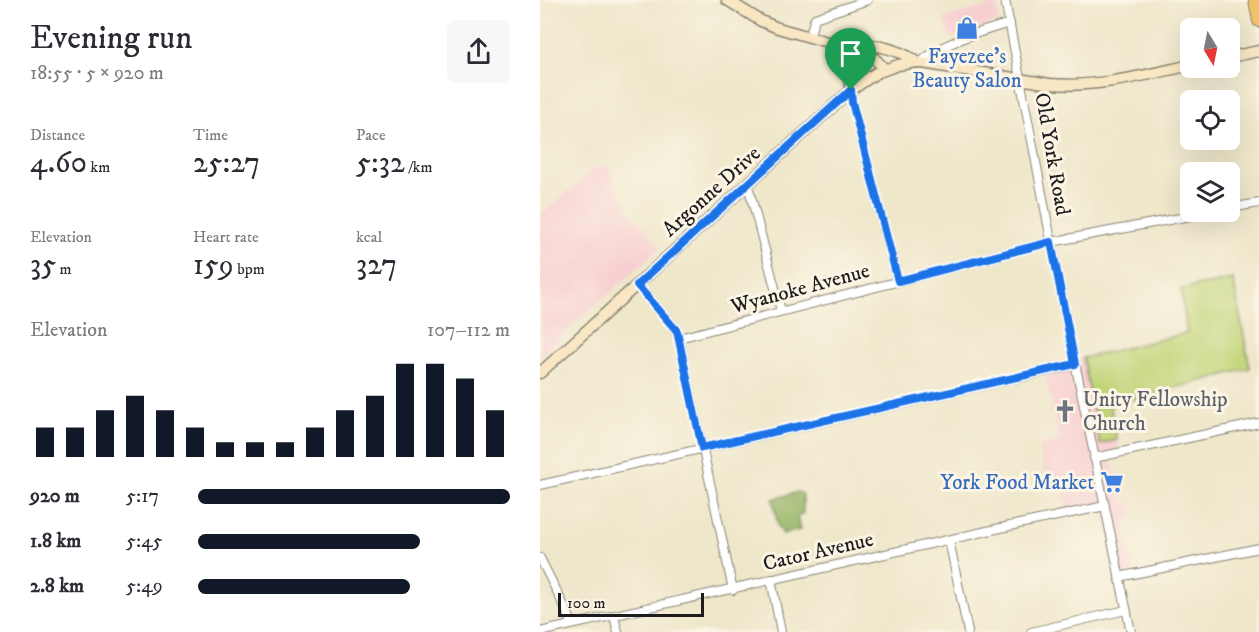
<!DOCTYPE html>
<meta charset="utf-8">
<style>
body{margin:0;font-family:"IM FELL DW Pica",serif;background:#f7f7f7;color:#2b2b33;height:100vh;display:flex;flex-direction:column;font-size:22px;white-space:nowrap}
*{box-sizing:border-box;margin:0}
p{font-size:20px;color:#7c7c81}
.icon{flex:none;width:33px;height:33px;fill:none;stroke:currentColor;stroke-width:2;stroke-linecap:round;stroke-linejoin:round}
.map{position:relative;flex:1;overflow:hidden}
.details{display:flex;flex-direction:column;background:#fff;width:540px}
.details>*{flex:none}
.needle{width:39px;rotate:170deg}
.controls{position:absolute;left:640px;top:18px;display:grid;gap:12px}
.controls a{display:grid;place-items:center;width:60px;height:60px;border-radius:9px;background:#fff;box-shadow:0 6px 24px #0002;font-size:30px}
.scale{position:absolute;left:18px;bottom:15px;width:146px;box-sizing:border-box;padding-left:6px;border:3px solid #1c1c1c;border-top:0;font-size:16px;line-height:21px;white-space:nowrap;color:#1c1c1c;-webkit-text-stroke:4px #fcf5e5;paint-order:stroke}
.pin{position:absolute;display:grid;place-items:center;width:51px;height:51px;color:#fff;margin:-62px -26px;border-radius:50% 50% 50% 0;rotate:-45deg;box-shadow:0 0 6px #0007}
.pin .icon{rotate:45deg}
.round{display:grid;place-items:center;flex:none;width:63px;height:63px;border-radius:9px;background:#f7f7f7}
.head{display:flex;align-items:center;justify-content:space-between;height:102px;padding:0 30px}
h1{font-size:33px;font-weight:600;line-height:45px}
.stats{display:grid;grid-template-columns:repeat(3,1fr);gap:9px;height:102px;padding:6px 30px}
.stats div{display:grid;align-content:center}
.stats b{font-size:30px;font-weight:600}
.stats small{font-size:16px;font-weight:400}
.stats p{font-size:16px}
.chart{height:168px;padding:12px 30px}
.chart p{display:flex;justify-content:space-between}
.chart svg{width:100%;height:108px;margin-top:6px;stroke:#111827;stroke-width:6}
ul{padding:0 30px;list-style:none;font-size:20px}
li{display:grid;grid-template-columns:96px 72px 1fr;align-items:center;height:45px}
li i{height:15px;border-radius:8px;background:#111827}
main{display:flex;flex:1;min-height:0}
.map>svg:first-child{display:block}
.built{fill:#f7cfd1}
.green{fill:#c1d477;stroke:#6e784a;stroke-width:1.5}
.forest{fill:#98b668;stroke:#5a6942;stroke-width:1.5}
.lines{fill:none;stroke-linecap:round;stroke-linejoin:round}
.street-casing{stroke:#868273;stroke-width:10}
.secondary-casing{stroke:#868273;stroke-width:13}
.primary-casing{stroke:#868273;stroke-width:14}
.street{stroke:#fff;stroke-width:8}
.secondary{stroke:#f9e7c3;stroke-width:10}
.primary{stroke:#f0c369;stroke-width:12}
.route-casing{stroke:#fff;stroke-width:12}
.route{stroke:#1a73e8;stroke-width:8}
.labels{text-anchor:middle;stroke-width:6;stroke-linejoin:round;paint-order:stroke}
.shop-label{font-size:21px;fill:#366cbe;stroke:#fcf5e5}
.street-label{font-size:21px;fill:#1c1c1c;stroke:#fcf5e5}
.worship-label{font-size:21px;fill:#5b616d;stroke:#fcf5e5;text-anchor:start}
</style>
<main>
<section class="details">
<div class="head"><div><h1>Evening run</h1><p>18:55 · 5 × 920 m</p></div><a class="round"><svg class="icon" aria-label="share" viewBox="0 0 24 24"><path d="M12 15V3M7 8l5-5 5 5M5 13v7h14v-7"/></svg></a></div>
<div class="stats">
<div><p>Distance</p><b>4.60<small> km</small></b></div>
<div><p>Time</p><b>25:27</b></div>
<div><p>Pace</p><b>5:32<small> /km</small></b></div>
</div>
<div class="stats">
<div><p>Elevation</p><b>35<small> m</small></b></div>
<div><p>Heart rate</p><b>159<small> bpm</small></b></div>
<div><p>kcal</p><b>327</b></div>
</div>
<div class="chart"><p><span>Elevation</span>107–112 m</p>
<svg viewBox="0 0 160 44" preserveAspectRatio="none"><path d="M5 44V32M15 44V32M25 44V25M35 44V19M45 44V25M55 44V32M65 44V38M75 44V38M85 44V38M95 44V32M105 44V25M115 44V19M125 44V6M135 44V6M145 44V12M155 44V25"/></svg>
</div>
<ul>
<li><b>920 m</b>5:17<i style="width:100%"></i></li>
<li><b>1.8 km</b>5:45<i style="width:71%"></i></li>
<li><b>2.8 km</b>5:49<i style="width:68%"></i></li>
</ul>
</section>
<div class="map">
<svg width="719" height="632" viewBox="0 0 719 632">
<rect width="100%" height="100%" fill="#fcf5e5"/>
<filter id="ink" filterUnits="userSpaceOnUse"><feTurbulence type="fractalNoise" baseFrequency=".0167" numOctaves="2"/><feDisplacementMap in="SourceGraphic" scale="12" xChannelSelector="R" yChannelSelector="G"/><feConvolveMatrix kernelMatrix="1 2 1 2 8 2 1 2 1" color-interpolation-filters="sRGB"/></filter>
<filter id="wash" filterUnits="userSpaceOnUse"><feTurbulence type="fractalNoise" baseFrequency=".008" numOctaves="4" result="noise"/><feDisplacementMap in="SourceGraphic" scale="24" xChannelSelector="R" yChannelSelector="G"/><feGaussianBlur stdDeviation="1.35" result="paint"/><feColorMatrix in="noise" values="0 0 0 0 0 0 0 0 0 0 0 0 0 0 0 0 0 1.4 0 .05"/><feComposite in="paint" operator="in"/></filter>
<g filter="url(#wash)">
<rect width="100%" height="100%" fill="#efe7ca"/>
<!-- built -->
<g class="built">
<path d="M456,4L460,21L410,38L403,18Z"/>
<path d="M66,163L88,210L121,247L0,355V216L49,173Z"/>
<path d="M543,358L560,444L577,440L580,453L570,456L582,503L591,501L594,519L584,521L594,573L578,576L563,507L528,514L519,476L505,478L498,446L519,440L504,367Z"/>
</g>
<!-- green -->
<path class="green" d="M693,279L710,368L570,405L577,440L560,444L543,358L647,333L641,289Z"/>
<!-- forest -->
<path class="forest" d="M258,492L263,495V513L257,518L260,530L243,534L238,526L233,499Z"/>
</g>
<g filter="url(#ink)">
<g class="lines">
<!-- street casing -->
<g class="street-casing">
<g id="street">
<path d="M465,0L527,324L591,632"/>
<path d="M269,37L275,18L328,0"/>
<path d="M381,62C401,43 443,31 470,23"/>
<path d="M311,90L312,102L358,281"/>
<path d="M208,185L241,311"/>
<path d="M690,208L719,203"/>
<path d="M97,285L133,325L139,338L193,590"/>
<path d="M139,338L511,242L672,212"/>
<path d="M554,458L719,423"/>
<path d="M0,485L535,365"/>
<path d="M409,540L428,632"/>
<path d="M0,558L33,624"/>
<path d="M579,577L719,548"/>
<path d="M231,579L241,632"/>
<path d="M74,616L78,632"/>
<path d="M0,632L465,527L565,506"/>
<path d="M491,632L586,610"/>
</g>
</g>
<!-- secondary casing -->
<g class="secondary-casing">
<g id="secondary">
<path d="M187,0L221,21L238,28L298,45L335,59L345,69"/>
<path d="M301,44C321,40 361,49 376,62"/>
<path d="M298,45L307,61L311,90"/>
<path d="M690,57L719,51"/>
<path d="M0,373L311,90L336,73L358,65L376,62L510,84C558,88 605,75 651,65"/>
</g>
</g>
<!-- primary casing -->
<g class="primary-casing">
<path id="primary" d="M715,0L719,21"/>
</g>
<!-- street -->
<use href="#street" class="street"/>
<!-- secondary -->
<use href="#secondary" class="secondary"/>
<!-- primary -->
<use href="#primary" class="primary"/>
</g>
</g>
<g class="lines" filter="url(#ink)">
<!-- route casing -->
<g class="route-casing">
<path id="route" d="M311,90L312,102L358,281L511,242L535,364L162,448L137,331L97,285Z"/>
</g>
<!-- route -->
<use href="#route" class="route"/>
</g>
<!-- icons -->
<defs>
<g id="shop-bare" transform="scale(1.8)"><path d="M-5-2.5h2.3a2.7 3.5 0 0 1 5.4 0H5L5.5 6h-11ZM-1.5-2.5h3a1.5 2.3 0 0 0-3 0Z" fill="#3f7fe0" stroke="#fcf5e5" stroke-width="2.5" paint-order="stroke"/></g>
<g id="church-bare" transform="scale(1.8)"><path d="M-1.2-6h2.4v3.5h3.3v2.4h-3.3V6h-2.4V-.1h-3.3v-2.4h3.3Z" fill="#6b7280" stroke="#fcf5e5" stroke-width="2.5" paint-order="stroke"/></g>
<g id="supermarket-bare" transform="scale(1.8)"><path d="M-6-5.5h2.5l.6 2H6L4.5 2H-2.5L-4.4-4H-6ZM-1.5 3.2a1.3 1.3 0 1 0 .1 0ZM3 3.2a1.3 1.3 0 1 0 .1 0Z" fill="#3f7fe0" stroke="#fcf5e5" stroke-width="2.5" paint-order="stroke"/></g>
</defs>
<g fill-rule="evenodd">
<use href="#shop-bare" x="427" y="28"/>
<use href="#church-bare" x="525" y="411"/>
<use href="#supermarket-bare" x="572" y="482"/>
</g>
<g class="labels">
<!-- shop labels -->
<g class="shop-label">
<text x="427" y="63">Fayezee's<tspan x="427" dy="24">Beauty Salon</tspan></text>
<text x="554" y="489" text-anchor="end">York Food Market</text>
</g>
<!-- street labels -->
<g class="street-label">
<text transform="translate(513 154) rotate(80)" y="7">Old York Road</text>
<text transform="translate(171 191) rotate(-42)" y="7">Argonne Drive</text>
<text transform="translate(260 288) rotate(-15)" y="7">Wyanoke Avenue</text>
<text transform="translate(278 551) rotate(-13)" y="7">Cator Avenue</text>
</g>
<!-- worship labels -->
<g class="worship-label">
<text x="543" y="406">Unity Fellowship<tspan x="543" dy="24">Church</tspan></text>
</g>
</g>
</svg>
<div class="controls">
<a><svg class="needle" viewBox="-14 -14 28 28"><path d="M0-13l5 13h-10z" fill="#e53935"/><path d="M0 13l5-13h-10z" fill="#7c7c81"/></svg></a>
<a><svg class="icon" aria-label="locate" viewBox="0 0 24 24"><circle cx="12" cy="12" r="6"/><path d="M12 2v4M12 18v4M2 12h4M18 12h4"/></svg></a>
<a><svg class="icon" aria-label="layers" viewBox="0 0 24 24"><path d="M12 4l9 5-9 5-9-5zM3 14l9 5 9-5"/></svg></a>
</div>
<div class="scale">100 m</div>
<div class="pin" style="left:311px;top:90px;background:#1e9e55"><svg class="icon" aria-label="arrive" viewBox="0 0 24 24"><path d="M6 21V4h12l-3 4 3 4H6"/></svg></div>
</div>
</main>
